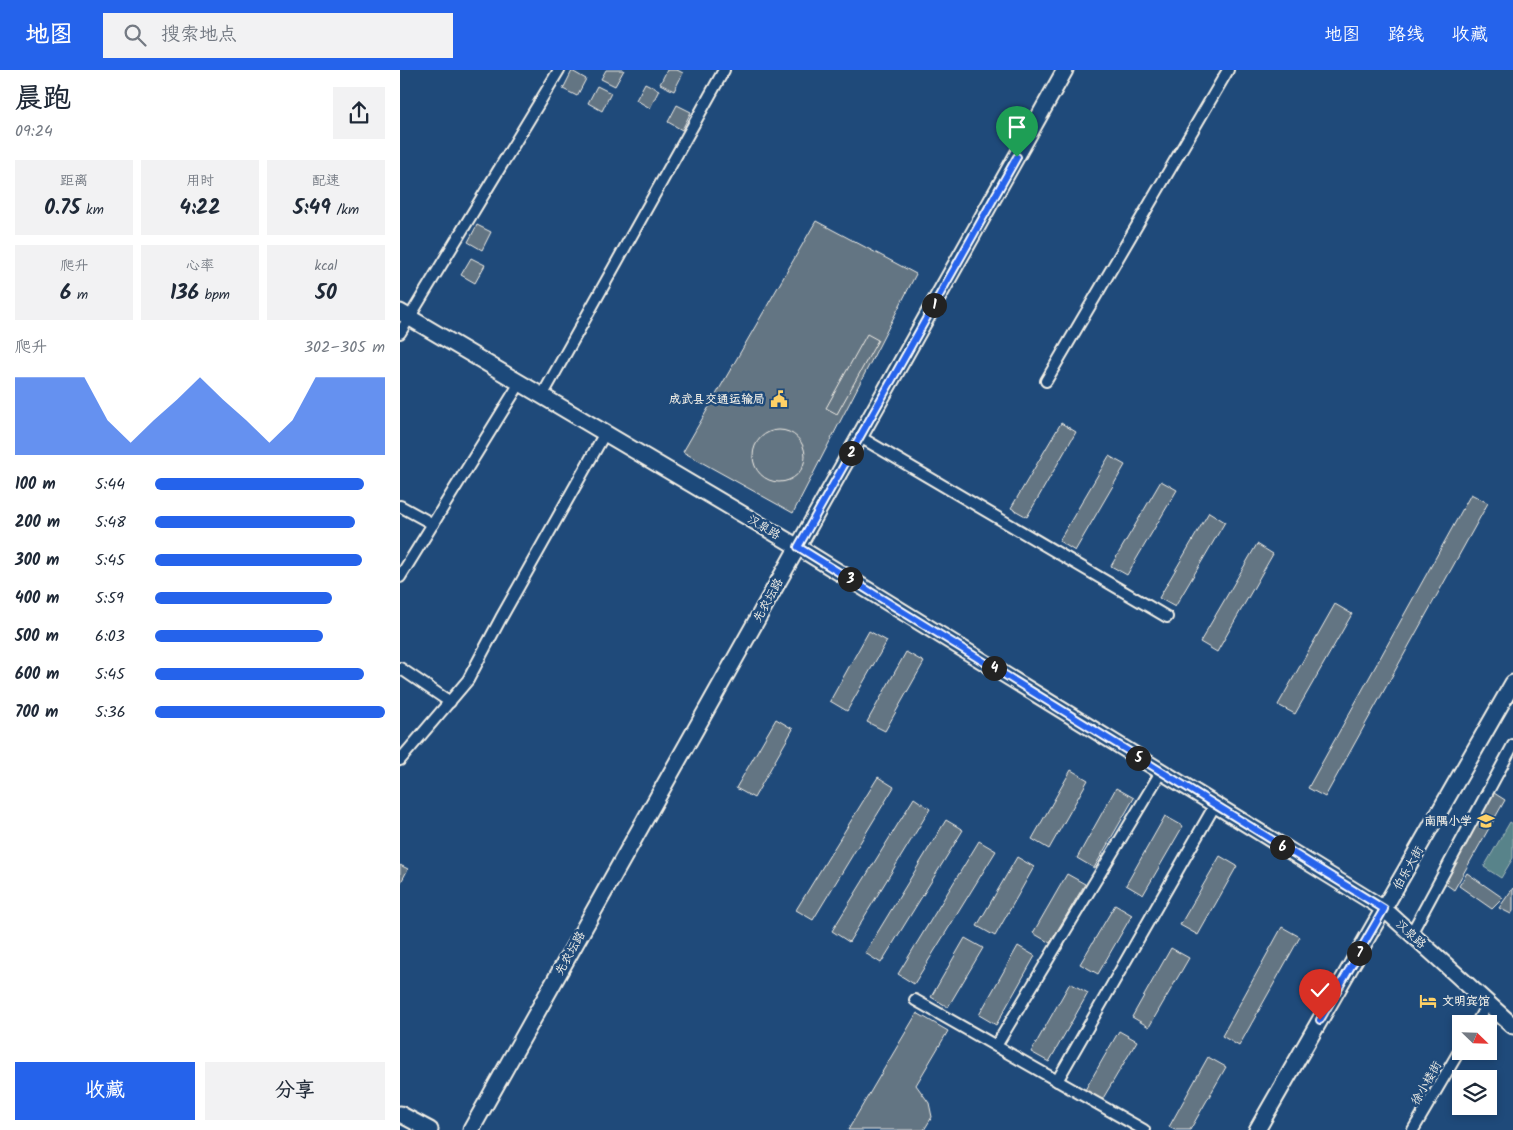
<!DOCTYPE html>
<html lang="zh">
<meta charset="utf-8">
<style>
body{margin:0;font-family:Kalam,"LXGW WenKai TC",sans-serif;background:#f2f2f3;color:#1f2937;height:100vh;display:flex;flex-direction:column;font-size:19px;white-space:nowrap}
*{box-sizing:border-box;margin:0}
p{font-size:16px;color:#747a83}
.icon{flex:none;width:28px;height:28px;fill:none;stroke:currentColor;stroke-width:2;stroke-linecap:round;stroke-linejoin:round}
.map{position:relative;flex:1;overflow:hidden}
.sheet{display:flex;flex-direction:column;background:#fff;width:400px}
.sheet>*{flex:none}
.needle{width:32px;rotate:113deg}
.buttons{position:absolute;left:1052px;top:945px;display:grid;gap:10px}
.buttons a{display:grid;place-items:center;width:45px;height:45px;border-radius:0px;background:#fff;box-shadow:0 2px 8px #0003;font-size:25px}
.pin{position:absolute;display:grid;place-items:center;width:42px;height:42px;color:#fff;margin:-51px -21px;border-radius:50% 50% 50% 0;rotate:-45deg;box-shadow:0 0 5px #0007}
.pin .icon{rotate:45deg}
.km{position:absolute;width:25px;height:25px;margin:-12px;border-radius:50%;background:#222;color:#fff;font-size:14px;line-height:25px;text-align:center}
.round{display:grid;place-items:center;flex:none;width:52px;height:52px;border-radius:0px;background:#f2f2f3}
.summary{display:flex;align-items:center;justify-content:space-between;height:85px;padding:0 15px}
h1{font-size:28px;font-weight:600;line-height:38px}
.metrics{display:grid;grid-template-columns:repeat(3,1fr);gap:8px;height:85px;padding:5px 15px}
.metrics div{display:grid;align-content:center;border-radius:0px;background:#f2f2f3;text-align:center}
.metrics b{font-size:21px;font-weight:600}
.metrics small{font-size:14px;font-weight:400}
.metrics p{font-size:14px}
.chart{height:140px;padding:10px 15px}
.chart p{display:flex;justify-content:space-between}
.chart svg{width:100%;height:90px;margin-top:5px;fill:#2563eb;opacity:.7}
.primary-button{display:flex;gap:10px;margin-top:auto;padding:10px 15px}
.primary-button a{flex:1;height:58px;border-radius:0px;background:#2563eb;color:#fff;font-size:20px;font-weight:600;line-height:58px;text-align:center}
.primary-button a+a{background:#f2f2f3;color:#1f2937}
ul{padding:0 15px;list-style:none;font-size:16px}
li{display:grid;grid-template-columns:80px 60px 1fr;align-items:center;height:38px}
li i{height:12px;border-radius:6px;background:#2563eb}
header{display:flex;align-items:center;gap:30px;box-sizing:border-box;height:70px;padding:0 25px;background:#2563eb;color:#fff}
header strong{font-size:24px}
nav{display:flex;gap:28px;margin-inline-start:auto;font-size:18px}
.search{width:350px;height:45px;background:#f2f2f3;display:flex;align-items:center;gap:12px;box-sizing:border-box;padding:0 18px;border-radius:0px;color:#747a83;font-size:19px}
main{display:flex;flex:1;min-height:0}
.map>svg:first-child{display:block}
.green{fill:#58838a;stroke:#a6bab9}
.building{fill:#647483;stroke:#f4f1e8}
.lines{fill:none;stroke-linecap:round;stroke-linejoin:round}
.street-casing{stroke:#f4f1e8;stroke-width:14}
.secondary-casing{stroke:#f4f1e8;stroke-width:19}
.street{stroke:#1f4a7a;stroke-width:10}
.secondary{stroke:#1f4a7a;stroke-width:15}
.route-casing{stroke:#fff;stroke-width:10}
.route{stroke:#2563eb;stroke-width:6}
.labels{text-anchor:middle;stroke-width:5;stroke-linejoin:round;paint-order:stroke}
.poi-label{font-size:12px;font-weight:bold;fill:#f4f1e8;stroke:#1f4a7a;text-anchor:end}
.street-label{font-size:12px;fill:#f4f1e8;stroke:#1f4a7a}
</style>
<header>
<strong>地图</strong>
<div class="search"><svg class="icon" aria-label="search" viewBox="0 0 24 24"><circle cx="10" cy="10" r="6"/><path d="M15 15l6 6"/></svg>搜索地点</div>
<nav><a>地图</a><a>路线</a><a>收藏</a></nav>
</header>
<main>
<section class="sheet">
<div class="summary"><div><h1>晨跑</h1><p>09:24</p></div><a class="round"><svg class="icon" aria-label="share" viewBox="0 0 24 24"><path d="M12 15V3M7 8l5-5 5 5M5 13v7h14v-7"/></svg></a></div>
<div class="metrics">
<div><p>距离</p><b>0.75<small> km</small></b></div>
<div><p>用时</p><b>4:22</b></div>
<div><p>配速</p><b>5:49<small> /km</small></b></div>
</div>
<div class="metrics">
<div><p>爬升</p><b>6<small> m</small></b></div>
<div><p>心率</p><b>136<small> bpm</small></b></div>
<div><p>kcal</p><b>50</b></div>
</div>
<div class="chart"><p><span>爬升</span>302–305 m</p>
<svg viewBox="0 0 160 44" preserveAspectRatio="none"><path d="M0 44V6L10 6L20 6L30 6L40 27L50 38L60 27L70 17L80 6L90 17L100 27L110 38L120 27L130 6L140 6L150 6L160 6V44z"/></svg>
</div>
<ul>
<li><b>100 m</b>5:44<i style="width:91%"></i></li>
<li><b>200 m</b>5:48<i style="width:87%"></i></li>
<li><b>300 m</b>5:45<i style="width:90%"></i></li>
<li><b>400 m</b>5:59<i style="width:77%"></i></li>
<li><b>500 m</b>6:03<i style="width:73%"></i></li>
<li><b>600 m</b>5:45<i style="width:91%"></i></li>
<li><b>700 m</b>5:36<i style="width:100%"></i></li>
</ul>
<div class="primary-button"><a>收藏</a><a>分享</a></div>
</section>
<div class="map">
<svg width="1113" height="1060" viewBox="0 0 1113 1060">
<rect width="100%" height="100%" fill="#1f4a7a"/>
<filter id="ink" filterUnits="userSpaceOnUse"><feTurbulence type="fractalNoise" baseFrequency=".02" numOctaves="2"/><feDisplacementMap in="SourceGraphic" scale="10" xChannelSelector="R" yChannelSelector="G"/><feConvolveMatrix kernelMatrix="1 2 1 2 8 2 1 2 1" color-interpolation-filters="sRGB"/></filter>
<g filter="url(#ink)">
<!-- green -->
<path class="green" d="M1110,752L1113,754V788L1101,808L1084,797Z"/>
<!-- building -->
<g class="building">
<path d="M206,0H224L215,16L201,9Z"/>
<path d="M267,0H277L283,3L274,21L260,14Z"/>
<path d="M172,1L186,9L177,26L163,19Z"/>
<path d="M245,13L259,20L250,38L236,30Z"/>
<path d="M197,16L211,23L202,41L188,33Z"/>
<path d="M277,35L291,42L282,60L268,52Z"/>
<path d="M416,151L516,204L393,443L283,382Z"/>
<path d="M77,155L91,162L82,180L68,172Z"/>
<path d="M71,188L85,195L75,213L61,205Z"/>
<path d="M467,264L478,270L437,344L426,338Z"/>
<path d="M661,353L676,362L627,447L611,438Z"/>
<circle cx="379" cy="386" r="26"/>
<path d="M709,386L725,395L675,481L659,471Z"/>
<path d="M761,411L777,420L727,505L711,496Z"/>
<path d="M1071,424L1088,433L925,727L908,718Z"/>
<path d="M809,442L825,452L775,537L759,528Z"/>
<path d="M857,474L873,484L817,582L800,572Z"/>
<path d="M935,534L952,544L895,644L878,635Z"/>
<path d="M469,561L487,571L447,641L430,631Z"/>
<path d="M506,582L524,592L485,661L467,652Z"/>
<path d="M376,649L393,659L354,728L336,718Z"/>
<path d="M671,700L688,710L649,779L632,769Z"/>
<path d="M478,707L494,717L413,850L396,840Z"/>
<path d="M716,718L734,728L694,798L677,788Z"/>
<path d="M1094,723L1105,730L1054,820L1044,813Z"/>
<path d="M514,728L530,739L449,872L432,861Z"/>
<path d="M765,746L783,756L743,825L726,815Z"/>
<path d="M546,750L563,760L481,893L465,883Z"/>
<path d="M579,771L596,781L514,914L498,904Z"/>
<path d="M820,786L837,796L798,865L780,855Z"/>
<path d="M617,787L634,797L595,866L577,856Z"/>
<path d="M0,795L8,799L0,814Z"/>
<path d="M1067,803L1103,828L1092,839L1059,816Z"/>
<path d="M667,804L685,814L650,873L633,863Z"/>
<path d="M1113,818V841L1111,844L1099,838Z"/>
<path d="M715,835L732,845L698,904L680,894Z"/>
<path d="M882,857L900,867L839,976L822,966Z"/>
<path d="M565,868L583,878L548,937L531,927Z"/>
<path d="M618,876L635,886L596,955L579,945Z"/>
<path d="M771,878L789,888L749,957L732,947Z"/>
<path d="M670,913L688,923L649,992L631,982Z"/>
<path d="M517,943L548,961L516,1015L529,1033L532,1047L524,1060H448Z"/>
<path d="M719,961L737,971L702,1030L685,1020Z"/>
<path d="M808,987L826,997L790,1060H775L769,1057Z"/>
</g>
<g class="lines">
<!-- street casing -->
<g class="street-casing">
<g id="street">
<path d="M0,263L159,0"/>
<path d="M646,311L828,0"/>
<path d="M142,326L324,0"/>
<path d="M460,367L767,547"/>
<path d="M0,436L33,454"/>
<path d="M0,507L120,313"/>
<path d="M0,598L50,632"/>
<path d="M0,690L68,610L101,548L205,363"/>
<path d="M1011,864L1113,675"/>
<path d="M515,930L744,1060"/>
<path d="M1076,954L1088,933"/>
<path d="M596,976L761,702"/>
<path d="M657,1011L815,735"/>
<path d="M1013,1060L1061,978"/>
</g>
</g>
<!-- secondary casing -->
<g class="secondary-casing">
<g id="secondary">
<path d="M0,242L398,477L984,839L1113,956"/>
<path d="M0,1044L30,1060"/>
<path d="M71,1060L665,0"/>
<path d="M857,1060L1113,613"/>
</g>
</g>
<!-- street -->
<use href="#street" class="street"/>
<!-- secondary -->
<use href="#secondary" class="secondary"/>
</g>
</g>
<g class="lines" filter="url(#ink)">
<!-- route casing -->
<g class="route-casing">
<path id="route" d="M617,87L398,477L984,839L920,950"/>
</g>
<!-- route -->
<use href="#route" class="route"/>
</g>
<!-- icons -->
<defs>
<g id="civic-bare" transform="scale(1.35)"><path d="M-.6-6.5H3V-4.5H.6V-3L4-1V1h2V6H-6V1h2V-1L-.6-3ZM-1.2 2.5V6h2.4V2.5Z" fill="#ffd166" stroke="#1f4a7a" stroke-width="2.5" paint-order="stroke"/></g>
<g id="school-bare" transform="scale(1.35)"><path d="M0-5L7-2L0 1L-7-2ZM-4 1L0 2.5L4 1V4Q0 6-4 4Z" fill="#ffd166" stroke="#1f4a7a" stroke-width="2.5" paint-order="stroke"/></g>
<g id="hotel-bare" transform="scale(1.35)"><path d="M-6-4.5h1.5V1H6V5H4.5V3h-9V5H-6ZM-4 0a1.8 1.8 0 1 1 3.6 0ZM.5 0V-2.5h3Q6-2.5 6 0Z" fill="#ffd166" stroke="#1f4a7a" stroke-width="2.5" paint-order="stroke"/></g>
</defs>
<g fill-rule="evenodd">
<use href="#civic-bare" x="379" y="329"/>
<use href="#school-bare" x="1086" y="751"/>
<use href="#hotel-bare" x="1028" y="931"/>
</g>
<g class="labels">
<!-- poi labels -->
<g class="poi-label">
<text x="365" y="333">成武县交通运输局</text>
<text x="1072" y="755">南隅小学</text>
<text x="1042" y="935" text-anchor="start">文明宾馆</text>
</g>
<!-- street labels -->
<g class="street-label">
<text transform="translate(364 457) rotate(31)" y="4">汉泉路</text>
<text transform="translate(368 530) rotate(-61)" y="4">先农坛路</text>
<text transform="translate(1008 798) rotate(-60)" y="4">伯乐大街</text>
<text transform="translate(1011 864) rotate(42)" y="4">汉泉路</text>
<text transform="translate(170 883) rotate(-61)" y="4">先农坛路</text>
<text transform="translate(1026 1013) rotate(-60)" y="4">徐小楼街</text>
</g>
</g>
</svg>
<div class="buttons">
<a><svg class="needle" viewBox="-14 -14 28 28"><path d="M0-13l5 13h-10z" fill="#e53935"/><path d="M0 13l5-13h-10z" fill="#747a83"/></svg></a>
<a><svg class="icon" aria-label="layers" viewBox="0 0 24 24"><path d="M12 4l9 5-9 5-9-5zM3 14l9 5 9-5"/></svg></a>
</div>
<div class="pin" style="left:617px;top:87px;background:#1e9e55"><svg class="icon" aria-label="arrive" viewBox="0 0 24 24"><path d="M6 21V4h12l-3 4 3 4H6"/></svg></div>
<div class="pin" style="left:920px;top:950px;background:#d93025"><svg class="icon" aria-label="check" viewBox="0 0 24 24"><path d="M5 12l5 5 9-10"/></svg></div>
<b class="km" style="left:534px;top:235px">1</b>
<b class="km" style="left:451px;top:383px">2</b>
<b class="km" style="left:450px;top:509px">3</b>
<b class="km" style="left:594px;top:598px">4</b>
<b class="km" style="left:738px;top:688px">5</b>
<b class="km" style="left:882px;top:777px">6</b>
<b class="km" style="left:959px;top:883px">7</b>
</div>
</main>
